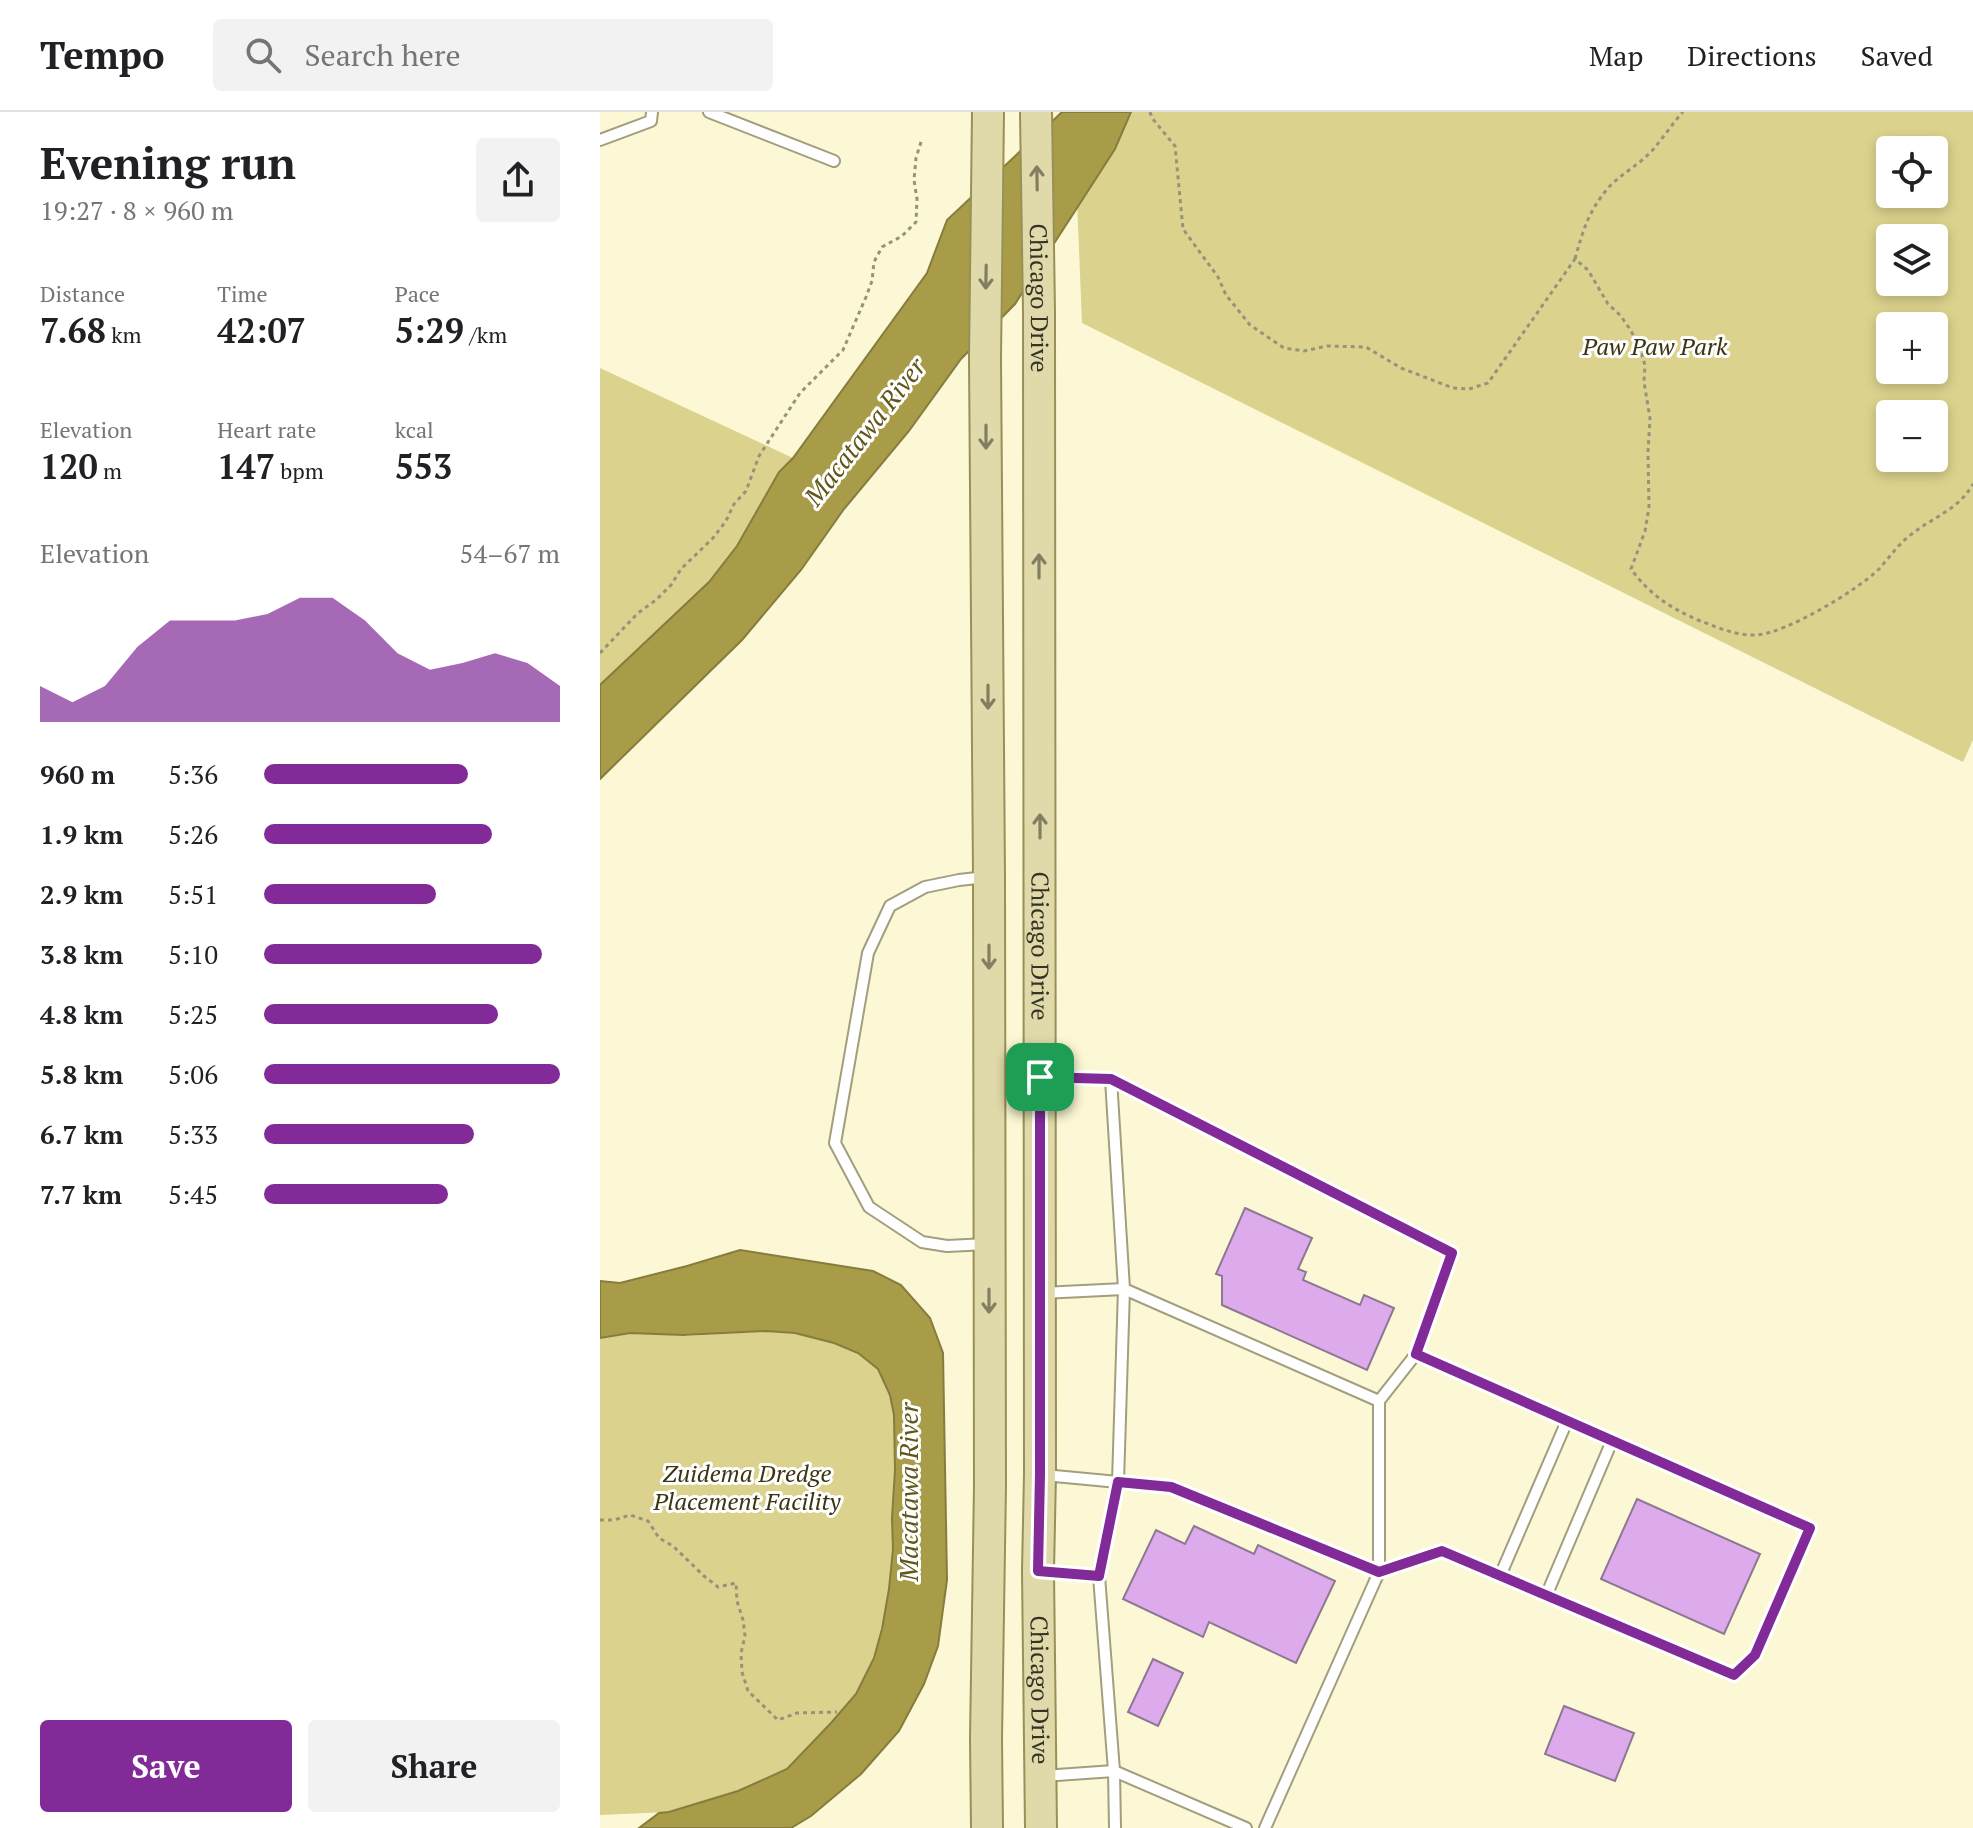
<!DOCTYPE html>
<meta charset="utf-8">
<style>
body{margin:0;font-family:"PT Serif",serif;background:#f2f2f2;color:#202124;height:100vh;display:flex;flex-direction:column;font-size:30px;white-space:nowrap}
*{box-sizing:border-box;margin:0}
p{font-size:26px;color:#757577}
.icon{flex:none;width:44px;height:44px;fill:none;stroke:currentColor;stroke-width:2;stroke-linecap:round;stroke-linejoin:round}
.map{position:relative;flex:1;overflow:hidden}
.side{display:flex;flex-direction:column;background:#fff;width:600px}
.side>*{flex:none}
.tools{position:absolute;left:1276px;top:24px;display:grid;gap:16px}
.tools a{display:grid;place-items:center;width:72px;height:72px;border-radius:8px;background:#fff;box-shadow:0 4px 12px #0003;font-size:40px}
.pin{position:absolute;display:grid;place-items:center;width:68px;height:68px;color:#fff;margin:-34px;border-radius:16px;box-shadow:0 4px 12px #0006}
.round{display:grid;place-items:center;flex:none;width:84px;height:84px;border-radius:8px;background:#f2f2f2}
.head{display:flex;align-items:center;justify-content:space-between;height:136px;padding:0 40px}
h1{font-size:44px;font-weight:700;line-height:60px}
.figures{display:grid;grid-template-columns:repeat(3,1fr);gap:12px;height:136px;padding:8px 40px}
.figures div{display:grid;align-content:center}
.figures b{font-size:34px;font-weight:700}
.figures small{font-size:22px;font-weight:400}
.figures p{font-size:22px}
.chart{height:224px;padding:16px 40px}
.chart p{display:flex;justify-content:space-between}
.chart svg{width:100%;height:144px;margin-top:8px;fill:#812a98;opacity:.7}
.cta{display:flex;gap:16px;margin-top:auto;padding:16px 40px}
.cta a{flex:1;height:92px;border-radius:8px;background:#812a98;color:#fff;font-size:32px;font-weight:700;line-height:92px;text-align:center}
.cta a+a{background:#f2f2f2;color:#202124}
ul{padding:0 40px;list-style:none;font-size:26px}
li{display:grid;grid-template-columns:128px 96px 1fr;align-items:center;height:60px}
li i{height:20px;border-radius:10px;background:#812a98}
header{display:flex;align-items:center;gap:48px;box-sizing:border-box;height:112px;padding:0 40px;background:#fff;border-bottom:2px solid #e0e0e0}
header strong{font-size:38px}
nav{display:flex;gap:44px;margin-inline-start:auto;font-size:28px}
.search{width:560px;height:72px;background:#f2f2f2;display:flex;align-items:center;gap:20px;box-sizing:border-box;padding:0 28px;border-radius:8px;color:#757577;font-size:30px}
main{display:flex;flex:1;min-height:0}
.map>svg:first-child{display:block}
.green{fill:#dbd28d;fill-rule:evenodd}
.water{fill:#a89c49;stroke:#867c3e;stroke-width:2}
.building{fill:#ddaaec;stroke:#8c7892;stroke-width:2}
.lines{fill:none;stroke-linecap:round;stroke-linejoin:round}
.lane-casing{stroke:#a29e7e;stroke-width:14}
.primary-casing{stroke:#979057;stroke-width:34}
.path{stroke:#96937b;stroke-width:3;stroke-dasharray:4 4;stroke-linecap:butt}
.lane{stroke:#fff;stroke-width:10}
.primary{stroke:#e0daaa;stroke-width:30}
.oneway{stroke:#827e61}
.route-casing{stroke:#fff;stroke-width:16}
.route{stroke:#812a98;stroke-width:10}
.labels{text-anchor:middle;stroke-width:6;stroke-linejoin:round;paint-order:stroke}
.street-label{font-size:24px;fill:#353326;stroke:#fff}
.park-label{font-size:24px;font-style:italic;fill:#3b3611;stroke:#fff}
.water-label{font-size:26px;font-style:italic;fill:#60581a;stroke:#fff}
</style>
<header>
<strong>Tempo</strong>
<div class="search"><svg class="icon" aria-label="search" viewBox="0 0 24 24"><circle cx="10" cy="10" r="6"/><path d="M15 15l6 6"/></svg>Search here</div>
<nav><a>Map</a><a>Directions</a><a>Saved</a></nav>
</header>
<main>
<section class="side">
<div class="head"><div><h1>Evening run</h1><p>19:27 · 8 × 960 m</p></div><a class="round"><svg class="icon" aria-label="share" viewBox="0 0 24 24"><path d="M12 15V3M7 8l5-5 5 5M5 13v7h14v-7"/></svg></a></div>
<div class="figures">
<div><p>Distance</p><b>7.68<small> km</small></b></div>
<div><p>Time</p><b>42:07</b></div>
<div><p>Pace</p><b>5:29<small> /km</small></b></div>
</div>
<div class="figures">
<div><p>Elevation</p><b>120<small> m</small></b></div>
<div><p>Heart rate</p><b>147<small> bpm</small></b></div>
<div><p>kcal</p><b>553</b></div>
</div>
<div class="chart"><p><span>Elevation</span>54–67 m</p>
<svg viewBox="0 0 160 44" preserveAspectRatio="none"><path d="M0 44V33L10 38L20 33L30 21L40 13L50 13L60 13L70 11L80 6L90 6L100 13L110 23L120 28L130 26L140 23L150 26L160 33V44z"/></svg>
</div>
<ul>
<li><b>960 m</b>5:36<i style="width:69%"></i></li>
<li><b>1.9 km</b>5:26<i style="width:77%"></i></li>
<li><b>2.9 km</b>5:51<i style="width:58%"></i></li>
<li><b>3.8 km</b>5:10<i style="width:94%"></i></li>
<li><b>4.8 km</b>5:25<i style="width:79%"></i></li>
<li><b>5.8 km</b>5:06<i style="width:100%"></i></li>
<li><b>6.7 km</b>5:33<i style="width:71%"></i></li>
<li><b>7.7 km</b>5:45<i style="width:62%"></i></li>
</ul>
<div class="cta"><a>Save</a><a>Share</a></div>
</section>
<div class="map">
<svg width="1373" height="1716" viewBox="0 0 1373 1716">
<rect width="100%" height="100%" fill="#fcf8d5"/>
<!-- green -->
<g class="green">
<path d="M493,0H1373V628L1363,650L482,211L475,38ZM1290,38H1334V82H1290ZM1290,126H1334V170H1290ZM1290,214H1334V258H1290ZM1290,302H1334V346H1290Z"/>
<path d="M0,256L193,346L179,361L137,434L109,470L0,573Z"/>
<path d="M166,1219L195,1221L234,1231L258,1241L278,1257L291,1283L294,1304L295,1358L292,1406L293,1437L289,1478L282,1517L274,1546L255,1582L231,1611L187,1657L138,1679L69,1700L0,1703V1226L30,1221L88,1224Z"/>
</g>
<!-- water -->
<g class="water">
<path d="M462,0H531L515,37L415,192L361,247L309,319L244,397L201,458L142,528L0,667V573L109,470L137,434L179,360L193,346L327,161L347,108Z"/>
<path d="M140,1138L273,1159L301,1173L330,1206L343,1241L347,1468L338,1534L324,1572L299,1619L261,1662L211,1704L191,1716H39L59,1701L69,1700L138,1679L187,1657L231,1611L256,1582L274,1546L282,1517L289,1477L293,1437L292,1406L295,1358L294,1303L290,1283L278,1257L258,1241L234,1231L195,1221L166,1219L83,1223L30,1221L0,1226V1169L20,1171L87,1154Z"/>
</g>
<!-- building -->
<g class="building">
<path d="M645,1096L712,1126L698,1157L706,1160L703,1168L760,1193L764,1183L794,1196L767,1258L622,1193V1164L616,1162Z"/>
<path d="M1037,1387L1160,1442L1124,1522L1001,1467Z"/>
<path d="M594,1414L654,1442L658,1433L735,1469L696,1551L609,1510L603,1525L523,1487L556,1418L585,1432Z"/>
<path d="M553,1547L583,1561L558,1614L528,1600Z"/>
<path d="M964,1594L1034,1621L1015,1669L945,1642Z"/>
</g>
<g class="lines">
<!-- lane casing -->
<g class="lane-casing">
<g id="lane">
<path d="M109,0L234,49"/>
<path d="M0,28L51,9L52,0"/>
<path d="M386,765L359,768L325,775L290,794L268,841L235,1031L269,1095L322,1130L347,1134L387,1132"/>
<path d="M441,965L511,967L852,1141L816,1242L1210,1416L1155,1543L1134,1563L842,1439L779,1460L665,1716"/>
<path d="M511,967L524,1177L518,1370L499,1464L514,1659L515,1716"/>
<path d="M442,1181L524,1177L779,1289"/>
<path d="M444,1363L571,1375L779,1460V1289L816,1242"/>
<path d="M440,1459L499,1464"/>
<path d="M900,1464L967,1309"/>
<path d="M946,1484L1012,1329"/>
<path d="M443,1664L514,1659L646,1716"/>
</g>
</g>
<!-- primary casing -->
<g class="primary-casing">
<g id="primary">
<path id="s1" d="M436,0L439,200L440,1362L438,1459L441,1716"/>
<path d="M387,1716L386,1627L390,1374L389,765L385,247L388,0"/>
</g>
</g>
<!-- path -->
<g class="path">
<path d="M550,0L552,6L575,34L583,117L618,165L626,183L650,213L684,236L704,239L727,234L766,235L801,256L853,276L869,277L888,271L975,147L988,158L1008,192L1020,203L1030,217L1039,234L1045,253L1044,270L1050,306L1048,340L1049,395L1045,419L1031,457C1049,482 1070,496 1098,508C1117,515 1135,524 1157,523C1186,521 1258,478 1279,457C1289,446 1297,434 1308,425C1330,406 1358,399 1373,372"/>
<path d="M975,147C983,118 989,98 1009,75C1023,60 1043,51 1056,34C1065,23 1073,11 1083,0"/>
<path d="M0,541L38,501L56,488L71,473L81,457L113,426L126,409L134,392L146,379L159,344L200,281L243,238L266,185L272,169L274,150L282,135L302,124L316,110L317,87L314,68L316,46L321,30"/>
<path d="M0,1408H14L30,1403L48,1409L59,1426L73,1434L104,1464L118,1475L136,1471L137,1489L143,1508L145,1524L141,1541L142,1560L148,1579L178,1608L197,1601L237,1600"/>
</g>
<!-- lane -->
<use href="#lane" class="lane"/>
<!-- primary -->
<use href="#primary" class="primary"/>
</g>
<!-- one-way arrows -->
<defs><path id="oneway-shaft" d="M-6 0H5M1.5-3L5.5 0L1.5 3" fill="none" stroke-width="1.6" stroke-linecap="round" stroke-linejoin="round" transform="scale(2)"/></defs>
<g class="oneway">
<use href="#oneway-shaft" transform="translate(437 66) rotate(-91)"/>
<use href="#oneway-shaft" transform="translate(386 165) rotate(91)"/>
<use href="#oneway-shaft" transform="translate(386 325) rotate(90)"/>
<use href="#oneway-shaft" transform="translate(439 454) rotate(-90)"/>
<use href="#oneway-shaft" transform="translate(388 585) rotate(90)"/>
<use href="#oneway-shaft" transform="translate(440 714) rotate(-90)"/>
<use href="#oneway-shaft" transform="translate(389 845) rotate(90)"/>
<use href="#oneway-shaft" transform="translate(389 1189) rotate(90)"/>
</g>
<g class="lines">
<!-- route casing -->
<g class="route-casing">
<path id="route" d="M440,965L511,967L852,1141L816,1242L1210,1416L1155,1543L1134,1563L842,1439L779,1460L571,1375L518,1370L499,1464L438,1459L440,1362Z"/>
</g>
<!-- route -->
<use href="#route" class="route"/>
</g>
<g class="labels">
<!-- street labels -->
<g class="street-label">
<text dy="8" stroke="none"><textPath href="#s1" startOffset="186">Chicago Drive</textPath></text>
<text dy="8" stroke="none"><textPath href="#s1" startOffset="834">Chicago Drive</textPath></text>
<text dy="8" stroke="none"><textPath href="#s1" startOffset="1578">Chicago Drive</textPath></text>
</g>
<!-- park labels -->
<g class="park-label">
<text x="1055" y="243">Paw Paw Park</text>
<text x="147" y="1370">Zuidema Dredge<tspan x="147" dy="28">Placement Facility</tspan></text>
</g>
<!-- water labels -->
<g class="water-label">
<text transform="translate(265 320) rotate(-52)" y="9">Macatawa River</text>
<text transform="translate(309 1380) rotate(-90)" y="9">Macatawa River</text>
</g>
</g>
</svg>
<div class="tools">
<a><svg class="icon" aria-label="locate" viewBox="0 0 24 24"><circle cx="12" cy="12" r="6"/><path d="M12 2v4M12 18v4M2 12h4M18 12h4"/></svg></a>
<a><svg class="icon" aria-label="layers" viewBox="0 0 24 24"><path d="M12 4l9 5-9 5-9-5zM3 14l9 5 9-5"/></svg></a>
<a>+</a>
<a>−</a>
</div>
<div class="pin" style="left:440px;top:965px;background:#1e9e55"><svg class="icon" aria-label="arrive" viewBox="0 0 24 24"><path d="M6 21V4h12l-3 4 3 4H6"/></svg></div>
</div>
</main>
